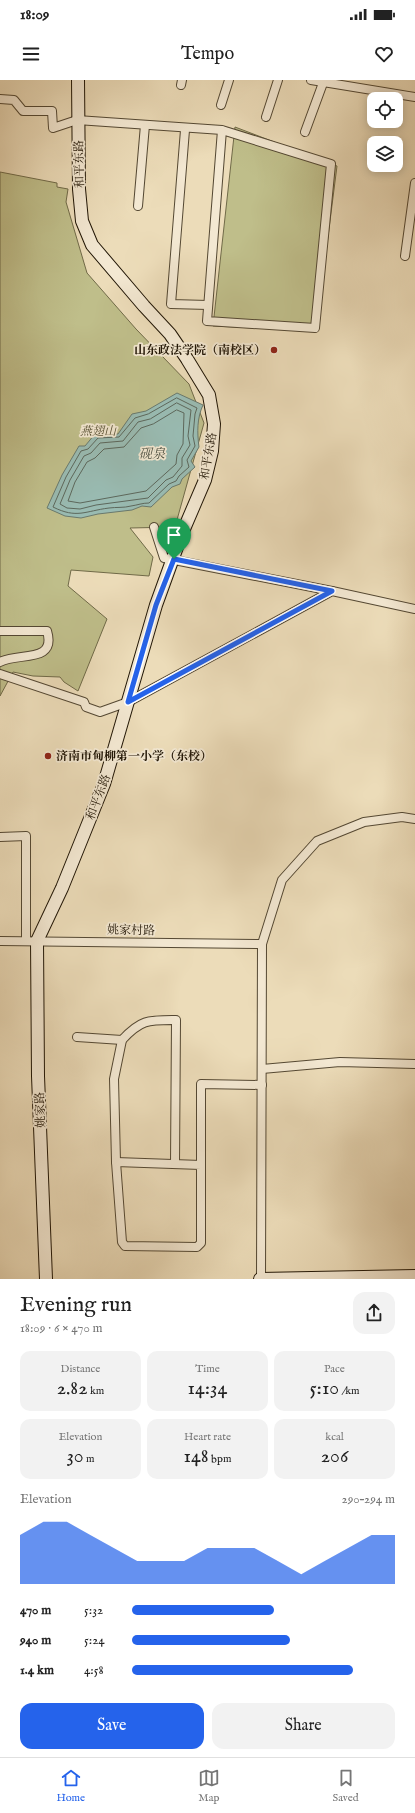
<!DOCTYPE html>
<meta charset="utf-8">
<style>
body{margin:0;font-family:"IM FELL English","Noto Serif SC",serif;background:#f2f2f2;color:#222;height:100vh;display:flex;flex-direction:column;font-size:15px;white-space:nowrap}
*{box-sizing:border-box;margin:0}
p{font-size:13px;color:#767676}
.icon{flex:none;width:22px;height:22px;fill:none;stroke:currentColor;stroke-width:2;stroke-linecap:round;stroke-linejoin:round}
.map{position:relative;height:1199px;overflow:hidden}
.sheet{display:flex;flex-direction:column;background:#fff;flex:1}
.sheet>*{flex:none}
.tools{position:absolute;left:367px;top:12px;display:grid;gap:8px}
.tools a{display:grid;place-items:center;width:36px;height:36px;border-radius:8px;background:#fff;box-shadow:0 2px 10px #0003;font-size:20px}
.pin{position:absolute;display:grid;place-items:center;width:34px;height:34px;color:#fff;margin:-41px -17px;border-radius:50% 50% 50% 0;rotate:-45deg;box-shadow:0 0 4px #0007}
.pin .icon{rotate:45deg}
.round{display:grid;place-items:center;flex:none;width:42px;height:42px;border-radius:12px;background:#f2f2f2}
.overview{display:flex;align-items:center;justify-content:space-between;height:68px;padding:0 20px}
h1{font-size:22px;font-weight:600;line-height:30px}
.stats{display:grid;grid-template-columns:repeat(3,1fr);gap:6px;height:68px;padding:4px 20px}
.stats div{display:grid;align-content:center;border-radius:10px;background:#f2f2f2;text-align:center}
.stats b{font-size:20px;font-weight:600}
.stats small{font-size:11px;font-weight:400}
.stats p{font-size:11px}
.chart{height:112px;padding:8px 20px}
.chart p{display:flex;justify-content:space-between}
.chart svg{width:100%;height:72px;margin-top:4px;fill:#2563eb;opacity:.7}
.button{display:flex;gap:8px;margin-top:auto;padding:8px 20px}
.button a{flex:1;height:46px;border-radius:12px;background:#2563eb;color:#fff;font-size:16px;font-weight:600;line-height:46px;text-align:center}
.button a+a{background:#f2f2f2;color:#222}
ul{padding:0 20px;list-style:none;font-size:13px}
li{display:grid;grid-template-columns:64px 48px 1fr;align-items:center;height:30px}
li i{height:10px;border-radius:5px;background:#2563eb}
.status{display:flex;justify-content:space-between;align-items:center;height:28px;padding:0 20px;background:#fff;direction:ltr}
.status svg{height:11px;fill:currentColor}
header{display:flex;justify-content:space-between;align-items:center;height:52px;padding:0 20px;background:#fff;font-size:18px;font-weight:600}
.tab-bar{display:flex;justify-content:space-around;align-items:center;height:56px;border-top:1px solid #e0e0e0;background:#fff;font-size:11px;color:#767676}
.tab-bar a{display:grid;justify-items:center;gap:2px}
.tab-bar .selected{color:#2563eb}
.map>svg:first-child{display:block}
.green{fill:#bfbe8a;stroke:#706a48}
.water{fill:#99bbb2;stroke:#69796d}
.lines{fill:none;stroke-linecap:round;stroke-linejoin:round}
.shore{stroke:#5d685c;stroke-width:1}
.street-casing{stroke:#544833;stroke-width:10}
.secondary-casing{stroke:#211606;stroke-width:14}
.street{stroke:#f3e8d2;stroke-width:8}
.secondary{stroke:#f3e8d2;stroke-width:12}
.route-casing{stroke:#fff;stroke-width:8}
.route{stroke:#2563eb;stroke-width:5}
.poi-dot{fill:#8f2418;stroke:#f3e8d2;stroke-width:1.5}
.labels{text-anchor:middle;stroke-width:3.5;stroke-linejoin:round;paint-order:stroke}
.street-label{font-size:12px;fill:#211606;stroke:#f3e8d2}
.poi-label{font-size:12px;font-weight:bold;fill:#211606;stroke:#f3e8d2;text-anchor:end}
.park-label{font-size:12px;font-style:italic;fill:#585134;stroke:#f3e8d2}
.water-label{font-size:13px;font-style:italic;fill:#4b5042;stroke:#f3e8d2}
</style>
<div class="status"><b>18:09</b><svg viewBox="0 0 49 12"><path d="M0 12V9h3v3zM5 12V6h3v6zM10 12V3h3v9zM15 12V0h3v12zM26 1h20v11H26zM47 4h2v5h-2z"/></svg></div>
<header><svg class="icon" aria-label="menu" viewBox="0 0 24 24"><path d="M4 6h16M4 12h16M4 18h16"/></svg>Tempo<svg class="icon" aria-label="heart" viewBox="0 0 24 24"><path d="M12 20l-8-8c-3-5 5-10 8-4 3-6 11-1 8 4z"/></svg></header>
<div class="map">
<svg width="415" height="1199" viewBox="0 0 415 1199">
<rect width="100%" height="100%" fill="#ecdcb9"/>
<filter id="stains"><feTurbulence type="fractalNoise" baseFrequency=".005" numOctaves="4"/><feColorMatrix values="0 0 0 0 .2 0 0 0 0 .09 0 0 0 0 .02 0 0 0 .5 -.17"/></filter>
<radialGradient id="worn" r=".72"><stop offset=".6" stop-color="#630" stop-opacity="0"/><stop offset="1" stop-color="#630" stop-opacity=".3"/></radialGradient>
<!-- green -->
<g class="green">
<path d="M235,47L337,86L316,251L213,246Z"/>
<path d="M0,92L57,103V107L68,109L66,122L87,193L136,249L189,304L204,343L175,447L130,448L153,477L149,496L71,490L68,506L107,539L78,611L64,602L60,597L33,596L13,592L0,616Z"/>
</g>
<!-- water -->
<path class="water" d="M177,313L203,325C197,338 197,352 199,367L191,381L195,387L182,399L180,404L172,407L151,427L142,426L132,430L98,434L81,438L65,436L47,428L62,395L79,366H85L95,354H118L132,334L146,331Z"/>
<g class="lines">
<!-- shore -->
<g class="shore">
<path d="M177,318L197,328L195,334L193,356L195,366L187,380L189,387L179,396L176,401L169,404L149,423C142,423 138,425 131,426C124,428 116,427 109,428C85,431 77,439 53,427L66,397L81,371L88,369L98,358L119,357L135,338L148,334Z"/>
<path d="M177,323L191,330L188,356L190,365L182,378V386L173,397L166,400L148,418L96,425L80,429L67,428L60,424L70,400L84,376L91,373L100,363L123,361L138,342L150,339Z"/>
<path d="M177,330L184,333L183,364L177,375L176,384L146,411L80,423L68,421L75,402L87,382L95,378L104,369L124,367L141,348L153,344Z"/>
</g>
<!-- street casing -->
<g class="street-casing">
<g id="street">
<path d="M311,0L415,17"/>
<path d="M181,5L182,0"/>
<path d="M0,19L14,20L23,31H52L53,48L77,40L222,50L331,84L315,248L207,241L222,50"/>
<path d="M221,25L229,0"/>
<path d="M266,37L278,0"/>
<path d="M185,50L171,224L208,225"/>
<path d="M305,52L323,3"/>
<path d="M138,126L145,45"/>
<path d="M405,176L415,103"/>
<path d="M154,447L164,478L332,511"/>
<path d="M0,551H47C57,584 17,572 0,582"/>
<path d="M0,594L84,622L86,627L100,632L128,622L332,511L415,529"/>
<path d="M0,757L26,756V861"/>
<path d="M0,861L262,864"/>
<path d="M77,957L122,960C141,939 149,940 176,940L175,1084"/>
<path d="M262,989L340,982L415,984"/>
<path d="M116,1082L114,999L122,960"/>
<path d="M201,1085L116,1082L122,1162L125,1166L197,1167L201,1163V1004L262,1005"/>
<path d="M261,1199L262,864L282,800L317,761L364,742L402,737L415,739"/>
</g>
</g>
<!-- secondary casing -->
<g class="secondary-casing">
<g id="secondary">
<path d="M46,1199L38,996L37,861L62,808L104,704L156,525L181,456L205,400L212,371L214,344L209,315L187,279L170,254L144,226L92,165L82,141L79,109L78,0"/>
<path d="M260,1199L415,1196"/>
</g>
</g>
<!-- street -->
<use href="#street" class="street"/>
<!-- secondary -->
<use href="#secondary" class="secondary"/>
</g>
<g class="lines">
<!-- route casing -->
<g class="route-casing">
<path id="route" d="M174,479L332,511L128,622L156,525Z"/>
</g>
<!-- route -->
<use href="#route" class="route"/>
</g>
<!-- markers -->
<g class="poi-dot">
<circle cx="274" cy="270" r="4"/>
<circle cx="48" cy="676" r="4"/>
</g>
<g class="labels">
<!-- street labels -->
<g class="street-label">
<text transform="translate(79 84) rotate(-91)" y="4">和平东路</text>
<text transform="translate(208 376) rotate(-80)" y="4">和平东路</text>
<text transform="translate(98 717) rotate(-69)" y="4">和平东路</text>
<text transform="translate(131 850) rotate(1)" y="4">姚家村路</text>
<text transform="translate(40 1030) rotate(-92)" y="4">姚家路</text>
</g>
<!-- poi labels -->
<g class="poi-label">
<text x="266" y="274">山东政法学院（南校区）</text>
<text x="56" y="680" text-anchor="start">济南市甸柳第一小学（东校）</text>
</g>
<!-- park labels -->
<g class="park-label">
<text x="98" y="355">燕翅山</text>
</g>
<!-- water labels -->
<g class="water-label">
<text x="152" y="378">砚泉</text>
</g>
</g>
<rect width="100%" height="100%" filter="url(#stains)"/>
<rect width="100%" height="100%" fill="url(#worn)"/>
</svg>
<div class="tools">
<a><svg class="icon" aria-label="locate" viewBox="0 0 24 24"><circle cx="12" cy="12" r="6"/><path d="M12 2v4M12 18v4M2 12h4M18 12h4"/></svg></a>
<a><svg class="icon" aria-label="layers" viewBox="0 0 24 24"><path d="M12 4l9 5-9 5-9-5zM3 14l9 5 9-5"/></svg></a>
</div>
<div class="pin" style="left:174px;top:479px;background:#1e9e55"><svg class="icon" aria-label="arrive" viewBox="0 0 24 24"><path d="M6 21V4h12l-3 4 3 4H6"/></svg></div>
</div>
<section class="sheet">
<div class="overview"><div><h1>Evening run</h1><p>18:09 · 6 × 470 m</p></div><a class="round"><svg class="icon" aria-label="share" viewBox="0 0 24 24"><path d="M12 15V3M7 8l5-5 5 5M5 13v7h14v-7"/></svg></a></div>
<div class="stats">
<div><p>Distance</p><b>2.82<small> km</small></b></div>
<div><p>Time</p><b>14:34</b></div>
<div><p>Pace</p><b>5:10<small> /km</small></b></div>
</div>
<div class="stats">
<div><p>Elevation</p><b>30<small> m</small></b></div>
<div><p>Heart rate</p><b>148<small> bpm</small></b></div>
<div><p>kcal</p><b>206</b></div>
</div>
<div class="chart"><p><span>Elevation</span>290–294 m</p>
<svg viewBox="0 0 160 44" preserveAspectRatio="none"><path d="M0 44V14L10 6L20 6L30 14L40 22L50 30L60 30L70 30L80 22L90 22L100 22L110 30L120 38L130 30L140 22L150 14L160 14V44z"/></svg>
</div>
<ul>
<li><b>470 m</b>5:32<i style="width:54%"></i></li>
<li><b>940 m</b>5:24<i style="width:60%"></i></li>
<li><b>1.4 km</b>4:58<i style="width:84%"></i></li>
</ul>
<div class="button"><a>Save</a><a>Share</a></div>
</section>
<nav class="tab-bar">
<a class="selected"><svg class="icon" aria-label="home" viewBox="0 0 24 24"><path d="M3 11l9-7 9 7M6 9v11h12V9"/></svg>Home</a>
<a><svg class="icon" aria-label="map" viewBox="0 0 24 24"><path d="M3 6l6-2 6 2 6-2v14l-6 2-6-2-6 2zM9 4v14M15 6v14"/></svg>Map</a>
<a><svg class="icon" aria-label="saved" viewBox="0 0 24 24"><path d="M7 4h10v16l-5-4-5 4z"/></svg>Saved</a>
</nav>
